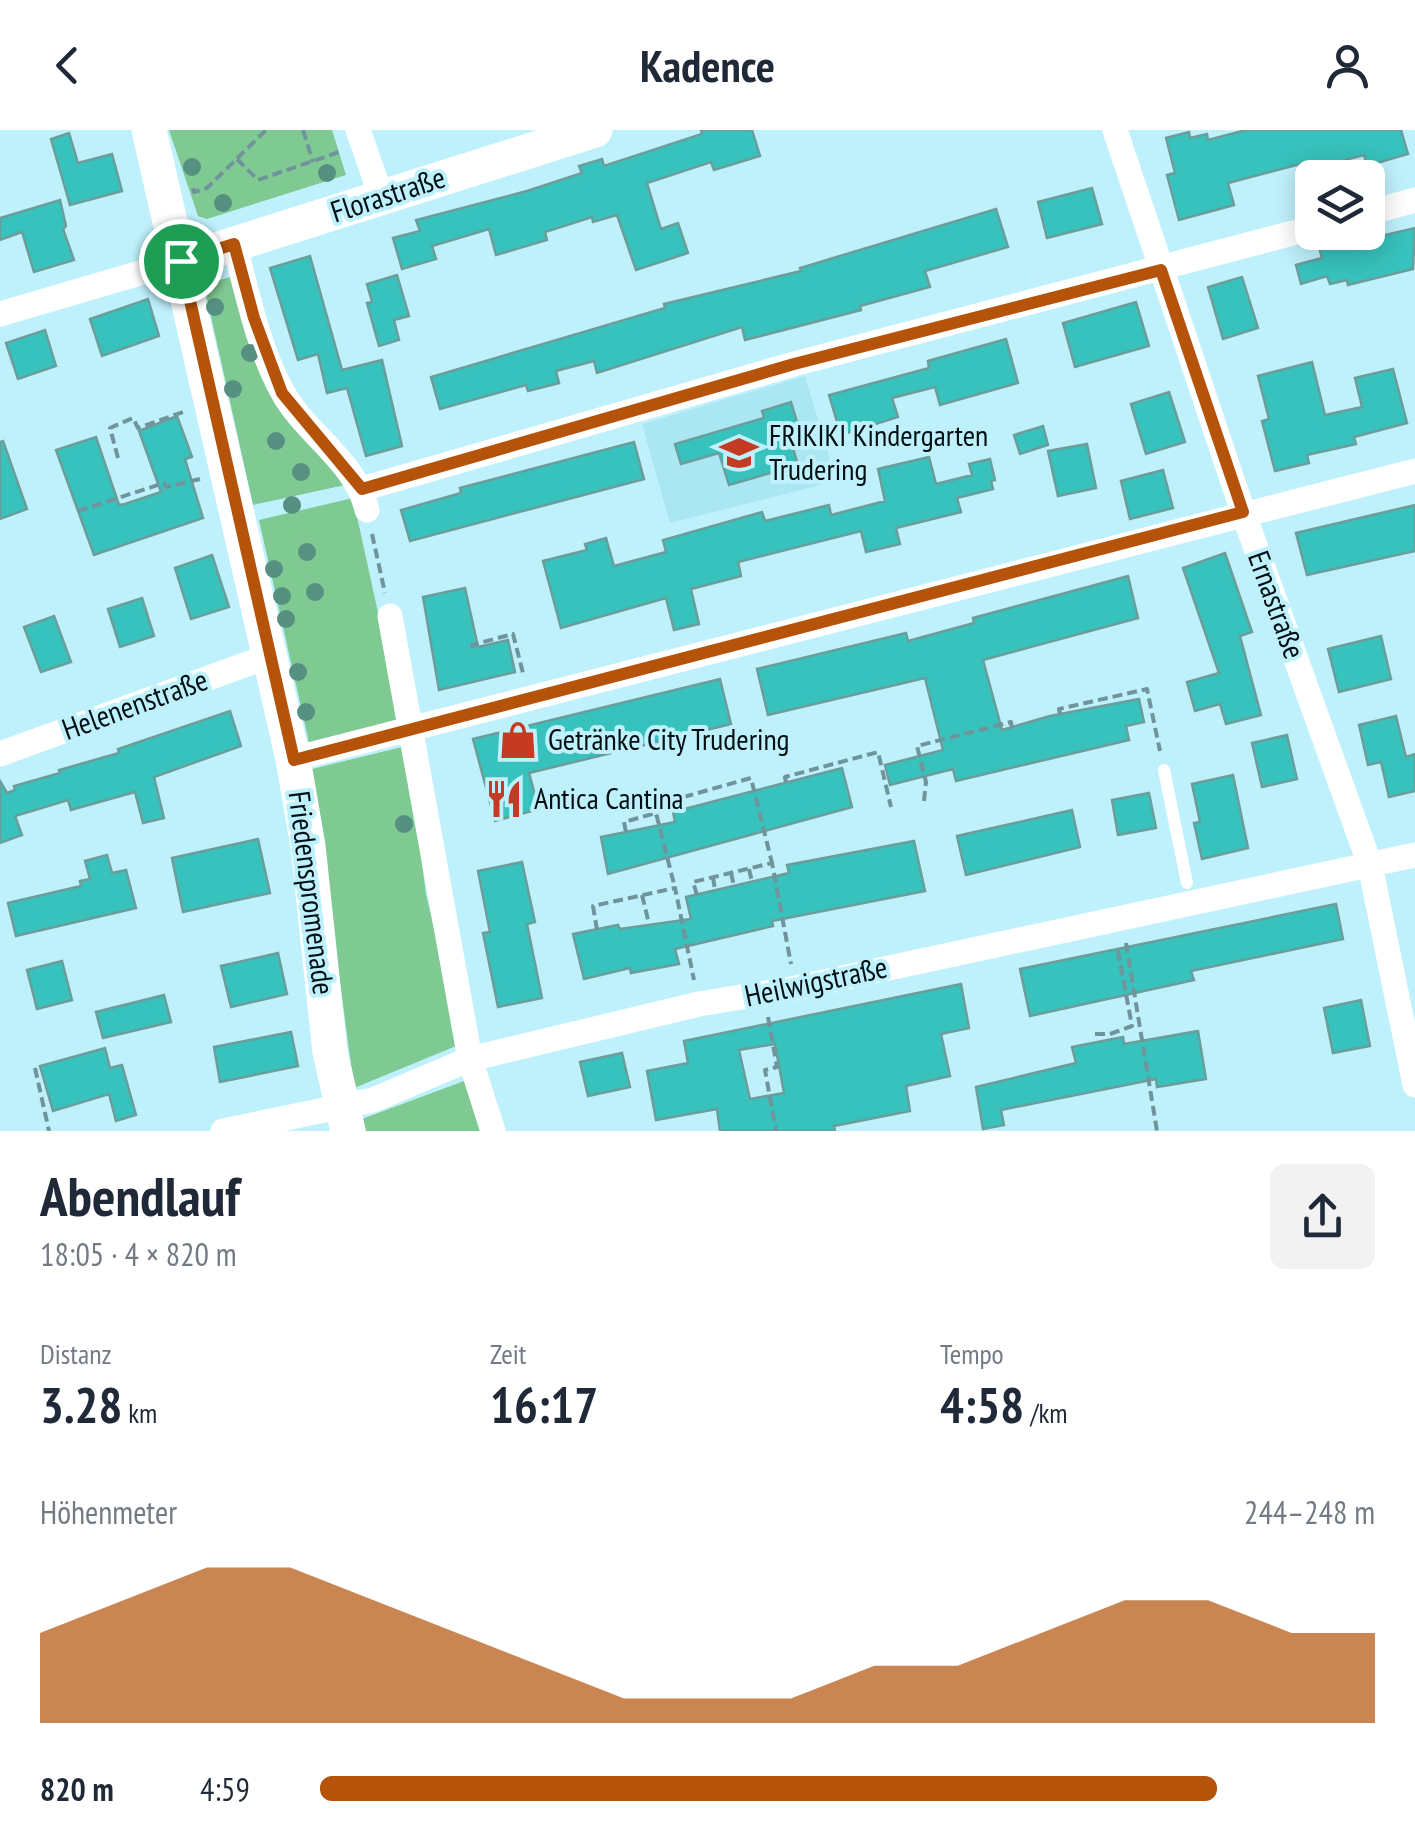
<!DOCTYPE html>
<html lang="de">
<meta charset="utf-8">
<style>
body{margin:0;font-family:"PT Sans Narrow",sans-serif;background:#f2f2f3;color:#1f2937;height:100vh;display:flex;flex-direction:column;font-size:38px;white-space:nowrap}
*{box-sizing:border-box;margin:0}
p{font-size:32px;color:#747a83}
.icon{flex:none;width:55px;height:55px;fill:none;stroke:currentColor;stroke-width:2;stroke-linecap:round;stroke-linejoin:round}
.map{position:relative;height:1001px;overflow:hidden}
.panel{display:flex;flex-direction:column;background:#fff;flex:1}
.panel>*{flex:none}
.controls{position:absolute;left:1295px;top:30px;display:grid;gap:20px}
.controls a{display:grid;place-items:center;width:90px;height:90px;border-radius:15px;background:#fff;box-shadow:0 5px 25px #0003;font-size:50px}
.pin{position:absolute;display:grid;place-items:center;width:85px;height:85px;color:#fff;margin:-42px;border:5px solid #fff;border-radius:50%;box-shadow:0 2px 10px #0007}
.round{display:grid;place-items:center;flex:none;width:105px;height:105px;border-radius:15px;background:#f2f2f3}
.head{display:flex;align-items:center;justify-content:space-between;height:170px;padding:0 40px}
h1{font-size:55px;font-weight:600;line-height:75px}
.metrics{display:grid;grid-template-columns:repeat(3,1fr);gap:15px;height:170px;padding:10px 40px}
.metrics div{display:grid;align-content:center}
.metrics b{font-size:50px;font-weight:600}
.metrics small{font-size:28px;font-weight:400}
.metrics p{font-size:28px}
.chart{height:280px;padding:20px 40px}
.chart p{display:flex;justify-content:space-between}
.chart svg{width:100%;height:180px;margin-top:10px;fill:#b45309;opacity:.7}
ul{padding:0 40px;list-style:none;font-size:32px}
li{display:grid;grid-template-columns:160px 120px 1fr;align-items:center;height:75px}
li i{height:25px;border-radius:12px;background:#b45309}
header{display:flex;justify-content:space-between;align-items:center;height:130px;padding:0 40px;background:#fff;font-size:45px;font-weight:600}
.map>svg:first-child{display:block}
.built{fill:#aae7f3}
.green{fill:#7fc993}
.building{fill:#37c2bd;stroke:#6b9d9b;stroke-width:2.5;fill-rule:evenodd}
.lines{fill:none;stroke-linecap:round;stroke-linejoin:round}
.path{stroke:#70949c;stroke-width:4;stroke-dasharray:10 5;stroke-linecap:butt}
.lane{stroke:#fff;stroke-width:12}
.street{stroke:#fff;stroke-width:25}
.secondary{stroke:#fff;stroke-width:35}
.tree{fill:#569081}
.route-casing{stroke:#fff;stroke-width:20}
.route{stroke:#b45309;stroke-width:12}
.labels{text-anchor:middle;stroke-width:8;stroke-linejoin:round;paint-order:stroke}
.street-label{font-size:30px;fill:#000f13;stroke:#bff1fc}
.poi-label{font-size:30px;fill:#000f13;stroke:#bff1fc;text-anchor:start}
</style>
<header><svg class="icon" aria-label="back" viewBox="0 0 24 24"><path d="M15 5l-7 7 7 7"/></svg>Kadence<svg class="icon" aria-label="person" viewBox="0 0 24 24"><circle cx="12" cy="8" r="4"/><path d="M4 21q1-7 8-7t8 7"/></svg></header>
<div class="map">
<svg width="1415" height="1001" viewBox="0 0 1415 1001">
<rect width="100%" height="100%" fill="#bff1fc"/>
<!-- built -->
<path class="built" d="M805,246L836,351L670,393L642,294Z"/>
<!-- green -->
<g class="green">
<path d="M169,0H332L346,45L207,89L198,86Z"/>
<path d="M230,147L345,355L253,375L204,155Z"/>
<path d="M353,368L401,588L310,617L259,390Z"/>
<path d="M406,616L426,764L461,914L354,958L312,639Z"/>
<path d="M464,951L480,1001H366L362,989Z"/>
</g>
<!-- building -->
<g class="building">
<path d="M701,0H752L760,26L714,40L711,32L647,53L661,99L678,93L688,123L636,140L617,85L593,92L592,87L545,102L547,110L496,125L489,99L432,116L436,129L402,139L393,108L420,101L416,90L527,61L582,43L579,36L602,29L604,36L702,4Z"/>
<path d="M1246,0H1401L1408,24L1367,36L1364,25L1310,39L1308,32L1228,53L1234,75L1179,90L1167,45L1175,43L1166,8L1189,2L1190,8L1207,4L1208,10Z"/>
<path d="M69,3L78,33L112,24L122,61L70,75L51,9Z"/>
<path d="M1092,58L1102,94L1047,108L1038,72Z"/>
<path d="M60,70L66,96L63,99L74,130L34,142L22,102L0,110V88Z"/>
<path d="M996,79L1008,117L925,141L930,157L860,176L861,180L745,210L742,197L597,243L594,231L556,241L559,253L528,261L526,255L440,279L431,247L665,178L664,174L801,141L800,138Z"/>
<path d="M1415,98L1413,139L1348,155L1347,150L1330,154L1327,146L1301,154L1296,135L1322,128L1318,113L1336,108L1338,116Z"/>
<path d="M310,126L342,240L382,230L402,316L366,326L347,258L327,263L318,224L298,230L270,138Z"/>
<path d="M397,145L409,186L394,190L399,210L379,216L367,173L372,172L367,154Z"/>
<path d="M1242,147L1258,198L1223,209L1208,157Z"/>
<path d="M148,169L159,206L102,226L90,189Z"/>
<path d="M1136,172L1149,216L1075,237L1063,193Z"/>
<path d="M45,200L56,236L18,249L6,213Z"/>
<path d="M1006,209L1018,253L940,275L935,257L892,268L898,287L841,305L829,265L929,238L928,231Z"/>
<path d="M1312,232L1325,285L1362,277L1355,248L1393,239L1407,293L1354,307L1356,314L1307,325L1309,333L1275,341L1262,291L1269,289L1258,246Z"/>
<path d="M1169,262L1185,312L1146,324L1131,274Z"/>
<path d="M791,272L799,299L788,302L798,335L729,355L719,323L681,334L675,314L764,288L762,281Z"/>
<path d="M177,286L192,327L185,329L203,388L94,425L56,320L96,307L119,375L125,374L161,362L139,301Z"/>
<path d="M1043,296L1048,315L1020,324L1014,305Z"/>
<path d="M3,311L27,379L0,389V312Z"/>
<path d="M634,312L644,349L410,411L401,380L461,363L460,358Z"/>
<path d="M1087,314L1096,358L1058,366L1048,321Z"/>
<path d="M929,327L936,354L972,345L969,334L990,329L995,350L991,351L993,359L957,368L961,382L896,398L900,414L866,422L861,401L738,432L741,446L691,459L699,494L674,500L666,468L561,498L543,431L587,420L585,414L606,408L614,436L666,422L663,410L762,382L765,391L829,375L831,385L885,371L878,339Z"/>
<path d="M1163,340L1173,378L1130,389L1121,351Z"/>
<path d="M1415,375V421L1307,445L1296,403Z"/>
<path d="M1225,423L1252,502L1240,506L1261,585L1226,594L1220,574L1195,581L1187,552L1219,543L1183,438Z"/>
<path d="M212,425L229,477L191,489L175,438Z"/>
<path d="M1128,446L1138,488L983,530L1002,600L1050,586L1139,569L1144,592L1126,596L1129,610L956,651L953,639L890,655L885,635L943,620L925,548L768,585L757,539L906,503L908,511L974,493L973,488Z"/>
<path d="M465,458L478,517L508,510L515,542L439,560L423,467Z"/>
<path d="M142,468L154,506L120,517L108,479Z"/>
<path d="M54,486L71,532L41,542L24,497Z"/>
<path d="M1381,506L1391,549L1339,562L1328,519Z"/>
<path d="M720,549L731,594L529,643L539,679L495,691L473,609Z"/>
<path d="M230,581L241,616L154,647L164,688L143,693L135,662L71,680L68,670L15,686L22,705L0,713V651L7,663L15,660L14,656L60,643L59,640L119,623L118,619Z"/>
<path d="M1396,586L1406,627L1415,624V661L1389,667L1381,632L1368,635L1359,595Z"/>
<path d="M1287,605L1297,649L1262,657L1252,613Z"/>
<path d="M842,638L852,677L608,744L601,707L675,692L673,682Z"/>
<path d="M1233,645L1248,718L1202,729L1194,693L1200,692L1192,654Z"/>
<path d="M1149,663L1156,698L1118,705L1112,670Z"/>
<path d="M1072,680L1080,717L966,745L957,706Z"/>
<path d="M258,709L270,763L183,782L172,728Z"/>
<path d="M914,711L925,761L772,791L773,796L675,819L679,834L631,843L630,838L584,849L573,804L618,795L620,799L691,789L686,767L789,743L787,735Z"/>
<path d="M107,725L112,743L126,740L136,778L16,806L8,773L81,756L80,751L90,749L85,731Z"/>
<path d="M522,732L535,792L527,794L542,868L498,877L483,803L490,802L478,741Z"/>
<path d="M1336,774L1343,809L1191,841L1194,850L1030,886L1020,839Z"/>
<path d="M278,823L287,864L231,877L221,836Z"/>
<path d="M62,831L72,870L37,879L27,840Z"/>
<path d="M961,854L969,898L941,904L950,946L906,956L910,981L834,996L835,1001H720L717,979L656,990L647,941L688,933L684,911ZM775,914L784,963L750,969L739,920Z"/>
<path d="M164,865L171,892L103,908L96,882Z"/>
<path d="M1361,870L1370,916L1333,923L1324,878Z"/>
<path d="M1198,901L1206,949L1157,957L1156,949L1001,980L1004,995L983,999L976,957L1076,933L1072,917L1123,907L1124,914Z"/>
<path d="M291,902L298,936L220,952L214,917Z"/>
<path d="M105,918L110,938L122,935L136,985L116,991L109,964L53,981L40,936Z"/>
<path d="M622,923L630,957L588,966L580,932Z"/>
</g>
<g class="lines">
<!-- path -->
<g class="path">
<path d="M303,0L313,32"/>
<path d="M237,29L258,50L339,22"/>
<path d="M193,58L194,62L207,58L266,0"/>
<path d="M118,328L110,298L133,288L138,298L183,282"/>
<path d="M78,381L164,353L166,357L200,349"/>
<path d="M372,404L385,463"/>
<path d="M473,518L472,515L513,504L523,543"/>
<path d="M1060,584L1059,579L1147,559L1160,621"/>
<path d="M786,652L785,647L878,622L891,677"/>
<path d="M924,671L926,652L917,616L1011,592L1012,598"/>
<path d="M683,679L680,668L751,648L772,733"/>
<path d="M626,702L624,692L656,683L675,758"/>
<path d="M749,739L752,752"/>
<path d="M731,743L734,756"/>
<path d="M713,747L715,760"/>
<path d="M642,765L649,794"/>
<path d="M697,765L693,752L772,733L791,834"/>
<path d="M597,800L593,776L675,758L694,850"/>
<path d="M1126,813L1157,1001"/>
<path d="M768,887L777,937L765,940L776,1001"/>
<path d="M1095,904H1110L1132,896L1117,816"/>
<path d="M35,938L49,1001"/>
</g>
<!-- lane -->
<path class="lane" d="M1164,640L1187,753"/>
<!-- street -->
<g class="street">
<path d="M358,0L381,66"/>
<path d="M1115,0L1243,382L1370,735L1415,955"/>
<path d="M1368,83L1415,70"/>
<path d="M234,113C247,162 258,217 282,261C305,304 356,331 367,380"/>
<path d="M0,184L181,131"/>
<path d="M362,359L794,234L1312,98"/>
<path d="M390,486L470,929L493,1001"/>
<path d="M0,624L269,526"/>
<path d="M293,629L1415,341"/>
<path d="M223,1001L373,970L470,929L699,874L796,858L1415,725"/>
</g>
<!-- secondary -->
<g class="secondary">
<path d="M149,0L293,629L308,716L330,922L348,1001"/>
<path d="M181,131L595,0"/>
</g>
</g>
<!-- trees -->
<g class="tree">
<circle cx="192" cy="37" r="9"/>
<circle cx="327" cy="43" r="9"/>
<circle cx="223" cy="73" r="9"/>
<circle cx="215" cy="177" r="9"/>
<circle cx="250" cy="223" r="9"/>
<circle cx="233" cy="259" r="9"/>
<circle cx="276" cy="311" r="9"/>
<circle cx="301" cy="342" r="9"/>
<circle cx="292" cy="375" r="9"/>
<circle cx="307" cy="422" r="9"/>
<circle cx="274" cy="439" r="9"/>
<circle cx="315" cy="462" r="9"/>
<circle cx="282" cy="466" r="9"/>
<circle cx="286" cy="489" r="9"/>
<circle cx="298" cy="542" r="9"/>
<circle cx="306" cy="582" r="9"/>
<circle cx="404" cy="694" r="9"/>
</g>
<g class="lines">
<!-- route casing -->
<g class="route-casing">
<path id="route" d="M234,114L254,188L282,263L362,359L794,234L1161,140L1243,382L294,630L181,131Z"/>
</g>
<!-- route -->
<use href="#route" class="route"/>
</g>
<!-- icons -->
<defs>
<g id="school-bare" transform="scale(3)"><path d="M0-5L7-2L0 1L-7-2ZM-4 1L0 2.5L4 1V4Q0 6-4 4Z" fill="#c53a23" stroke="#bff1fc" stroke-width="2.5" paint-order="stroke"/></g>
<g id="shop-bare" transform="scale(3)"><path d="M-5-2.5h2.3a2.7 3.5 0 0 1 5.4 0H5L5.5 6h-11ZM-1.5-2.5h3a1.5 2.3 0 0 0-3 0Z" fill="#c53a23" stroke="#bff1fc" stroke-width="2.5" paint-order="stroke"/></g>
<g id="restaurant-bare" transform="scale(3)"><path d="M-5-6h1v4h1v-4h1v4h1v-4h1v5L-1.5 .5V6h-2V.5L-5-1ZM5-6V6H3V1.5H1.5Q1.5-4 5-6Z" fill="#c53a23" stroke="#bff1fc" stroke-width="2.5" paint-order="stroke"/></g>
</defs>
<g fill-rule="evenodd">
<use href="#school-bare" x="739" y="323"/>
<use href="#shop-bare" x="518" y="610"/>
<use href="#restaurant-bare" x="504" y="669"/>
</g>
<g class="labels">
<!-- street labels -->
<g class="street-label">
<text transform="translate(388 65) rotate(-18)" y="10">Florastraße</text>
<text transform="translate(1276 475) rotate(70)" y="10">Ernastraße</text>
<text transform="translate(135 575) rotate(-20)" y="10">Helenenstraße</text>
<text transform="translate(311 763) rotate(83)" y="10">Friedenspromenade</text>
<text transform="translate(816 852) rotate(-12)" y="10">Heilwigstraße</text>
</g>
<!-- poi labels -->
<g class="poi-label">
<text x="769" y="316">FRIKIKI Kindergarten<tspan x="769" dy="34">Trudering</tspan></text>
<text x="548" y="620">Getränke City Trudering</text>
<text x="534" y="679">Antica Cantina</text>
</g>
</g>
</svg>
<div class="controls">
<a><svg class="icon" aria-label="layers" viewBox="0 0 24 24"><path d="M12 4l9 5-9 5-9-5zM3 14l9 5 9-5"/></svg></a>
</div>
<div class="pin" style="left:181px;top:131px;background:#1e9e55"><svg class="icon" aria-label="arrive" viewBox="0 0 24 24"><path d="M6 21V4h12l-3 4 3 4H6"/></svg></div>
</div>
<section class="panel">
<div class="head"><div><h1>Abendlauf</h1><p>18:05 · 4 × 820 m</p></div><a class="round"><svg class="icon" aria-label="share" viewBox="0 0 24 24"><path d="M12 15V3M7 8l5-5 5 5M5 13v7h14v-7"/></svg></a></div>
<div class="metrics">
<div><p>Distanz</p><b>3.28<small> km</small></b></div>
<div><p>Zeit</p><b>16:17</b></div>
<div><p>Tempo</p><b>4:58<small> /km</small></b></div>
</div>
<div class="chart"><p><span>Höhenmeter</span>244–248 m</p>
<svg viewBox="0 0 160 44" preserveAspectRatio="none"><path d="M0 44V22L10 14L20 6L30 6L40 14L50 22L60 30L70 38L80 38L90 38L100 30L110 30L120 22L130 14L140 14L150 22L160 22V44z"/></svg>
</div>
<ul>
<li><b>820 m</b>4:59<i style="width:85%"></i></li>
</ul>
</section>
